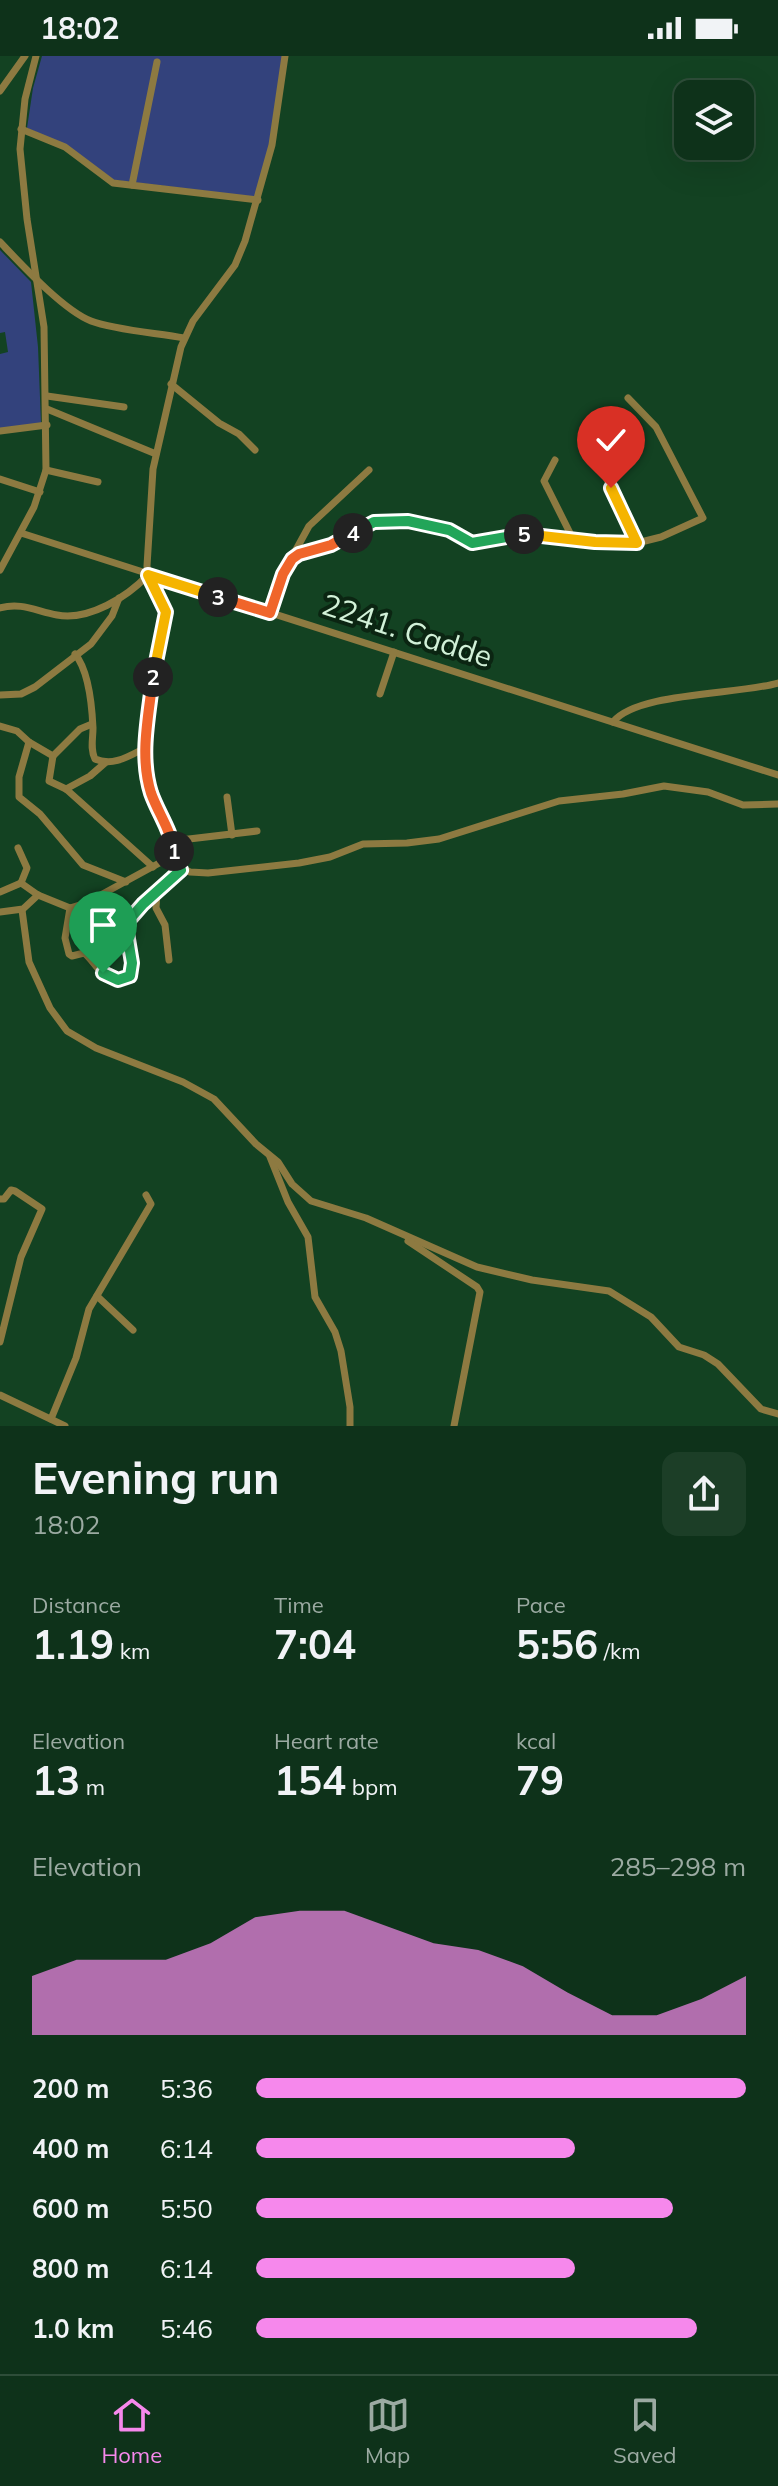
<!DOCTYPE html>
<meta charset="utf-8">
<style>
body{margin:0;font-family:Mulish,sans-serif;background:#1c3e27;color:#f1f3f6;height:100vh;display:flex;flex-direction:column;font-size:30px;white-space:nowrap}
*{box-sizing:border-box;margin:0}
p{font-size:26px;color:#9baaa2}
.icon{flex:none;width:44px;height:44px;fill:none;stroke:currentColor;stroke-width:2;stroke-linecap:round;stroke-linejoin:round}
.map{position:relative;height:1370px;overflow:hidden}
.sheet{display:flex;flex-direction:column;background:#0e321a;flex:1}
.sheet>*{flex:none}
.controls{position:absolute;left:674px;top:24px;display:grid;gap:16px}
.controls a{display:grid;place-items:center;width:80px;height:80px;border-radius:16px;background:#0e321a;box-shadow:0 8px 32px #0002,0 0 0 2px #2e4d39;font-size:40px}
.pin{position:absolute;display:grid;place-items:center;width:68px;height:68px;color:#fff;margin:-82px -34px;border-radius:50% 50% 50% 0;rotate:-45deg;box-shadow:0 0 8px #0007}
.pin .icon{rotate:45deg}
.km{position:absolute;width:40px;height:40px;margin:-20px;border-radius:50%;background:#222;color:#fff;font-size:22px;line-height:40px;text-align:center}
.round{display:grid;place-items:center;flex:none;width:84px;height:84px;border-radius:16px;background:#1c3e27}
.headline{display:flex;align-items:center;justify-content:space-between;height:136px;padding:0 32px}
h1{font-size:44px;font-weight:700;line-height:60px}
.figures{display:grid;grid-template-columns:repeat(3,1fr);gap:12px;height:136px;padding:8px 32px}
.figures div{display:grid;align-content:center}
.figures b{font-size:40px;font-weight:700}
.figures small{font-size:22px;font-weight:400}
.figures p{font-size:22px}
.chart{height:224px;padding:16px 32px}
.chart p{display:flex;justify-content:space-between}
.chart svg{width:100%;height:144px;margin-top:8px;fill:#f688ec;opacity:.7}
ul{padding:0 32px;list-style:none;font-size:26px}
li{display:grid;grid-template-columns:128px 96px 1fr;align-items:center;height:60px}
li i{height:20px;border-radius:10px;background:#f688ec}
.status{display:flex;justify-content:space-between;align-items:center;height:56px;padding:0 40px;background:#0e321a;direction:ltr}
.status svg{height:22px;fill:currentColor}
.menu{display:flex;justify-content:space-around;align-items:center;height:112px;border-top:2px solid #2e4d39;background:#0e321a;font-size:22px;color:#9baaa2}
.menu a{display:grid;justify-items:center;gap:4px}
.menu .on{color:#f688ec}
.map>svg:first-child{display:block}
.green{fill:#33427c}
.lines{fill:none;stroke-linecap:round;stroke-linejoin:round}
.minor{stroke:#8d7a41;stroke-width:7}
.split-1-casing{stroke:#fff;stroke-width:16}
.split-2-casing{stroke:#fff;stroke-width:16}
.split-3-casing{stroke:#fff;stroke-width:16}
.split-4-casing{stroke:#fff;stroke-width:16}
.split-5-casing{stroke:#fff;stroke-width:16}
.split-6-casing{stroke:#fff;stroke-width:16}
.split-1{stroke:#22a559;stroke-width:10}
.split-2{stroke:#f0652b;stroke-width:10}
.split-3{stroke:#f5b400;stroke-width:10}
.split-4{stroke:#f0652b;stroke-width:10}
.split-5{stroke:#22a559;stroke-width:10}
.split-6{stroke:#f5b400;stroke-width:10}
.labels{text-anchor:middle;stroke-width:8;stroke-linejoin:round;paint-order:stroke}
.street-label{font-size:30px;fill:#d2f1d8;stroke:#0b2512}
</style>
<div class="status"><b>18:02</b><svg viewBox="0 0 49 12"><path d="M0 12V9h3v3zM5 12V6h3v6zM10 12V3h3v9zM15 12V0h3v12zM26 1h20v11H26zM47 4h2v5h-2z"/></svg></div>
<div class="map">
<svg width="778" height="1370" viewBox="0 0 778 1370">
<rect width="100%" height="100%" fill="#134222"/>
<!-- green -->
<g class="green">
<path d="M42,0H284L275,68L256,141L114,124L61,87L27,72L33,32Z"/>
<path d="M0,194L31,226L38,291L41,367L0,373V298L8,296L5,276L0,277Z"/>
</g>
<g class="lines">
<!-- minor -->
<g class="minor">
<path d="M285,0L272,89L245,185L235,209L193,265L181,291L153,413L147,510L148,519L166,556L154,618L144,708L151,737L169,776L179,811L190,816L208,817L299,807L330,801L363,788L407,787L439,783L559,745L623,738L664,730L708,736L743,749L778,748"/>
<path d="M0,35L25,0"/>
<path d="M21,73L65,91L113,127L258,144"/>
<path d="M132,129L157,6"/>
<path d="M0,186C21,208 63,254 91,265C115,274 157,277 184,282"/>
<path d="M171,328L219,367L239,378L255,394"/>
<path d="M47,340L124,351"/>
<path d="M47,353L156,398"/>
<path d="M0,375L47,369"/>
<path d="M585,377L637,487"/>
<path d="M555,404L544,425L573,483"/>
<path d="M46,414L98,426"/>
<path d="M0,423L40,436"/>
<path d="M21,477L778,719"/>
<path d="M292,501L309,470L369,414"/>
<path d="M0,514L34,451L46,414L44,271L27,163L20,93L25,43L36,0"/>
<path d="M0,552C21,546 36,555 57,559C89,565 127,541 148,519"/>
<path d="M270,557L283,518L292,503L331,489L374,466L424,467L455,476L472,487L532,478L595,486L637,487L661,481L703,462L656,371L628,342"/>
<path d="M75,598C89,615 92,650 93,672C93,683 90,693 95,703C113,711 129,700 145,692"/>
<path d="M380,638L394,596"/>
<path d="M0,639L21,638L35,631L91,588L112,560L119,542"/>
<path d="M613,666C637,636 737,639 778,627"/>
<path d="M0,670L17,675L29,686L53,700L80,673L92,668"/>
<path d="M29,686L19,721V741L40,758L83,809L126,826"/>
<path d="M53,700L49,725L66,733L153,811"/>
<path d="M66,733L90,720L106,706"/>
<path d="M227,741L232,779"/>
<path d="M172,785L257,775"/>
<path d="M18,792L27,812L21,827"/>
<path d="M157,835L156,852L165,869L169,904"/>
<path d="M0,836L21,827L38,839L70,852L86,847L174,799"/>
<path d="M70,852L65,882L69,898L72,900L84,897C92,903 96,913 105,919C148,947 122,876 131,861C138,847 168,823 181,814"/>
<path d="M22,854L29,906L50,952L67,975L96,992L183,1026L214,1043L256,1088L278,1106L292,1128L311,1145L366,1162L477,1211L532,1224L609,1235L651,1261L679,1291L704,1299L718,1308L761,1353L778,1358"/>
<path d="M0,856L23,853L38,839"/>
<path d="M270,1101L288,1146L308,1181L315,1241L335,1276L341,1295L350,1351V1370"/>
<path d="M0,1143H4L11,1134L15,1135L42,1153L21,1201L0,1286"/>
<path d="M408,1185L477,1231L480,1236L454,1370"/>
<path d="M97,1240L133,1274"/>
<path d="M0,1339L65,1370"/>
<path d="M51,1363L76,1302L89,1253L151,1148L146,1139"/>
</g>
</g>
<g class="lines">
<!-- split-1 casing -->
<g class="split-1-casing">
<path id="split-1" d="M103,917L118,924L130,920L132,907L127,877L129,864L143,848L181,814L174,795"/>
</g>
<!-- split-2 casing -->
<g class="split-2-casing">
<path id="split-2" d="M153,621C149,659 139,699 151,737C158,757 171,774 174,795"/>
</g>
<!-- split-3 casing -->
<g class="split-3-casing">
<path id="split-3" d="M153,621L166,556L148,519L218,541"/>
</g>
<!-- split-4 casing -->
<g class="split-4-casing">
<path id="split-4" d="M218,541L270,557L283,518L292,503L299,498L331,489L353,477"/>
</g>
<!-- split-5 casing -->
<g class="split-5-casing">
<path id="split-5" d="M353,477L374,466L408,465L449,474L472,487L524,478"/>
</g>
<!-- split-6 casing -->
<g class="split-6-casing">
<path id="split-6" d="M524,478L595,486L637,487L611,432"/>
</g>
<!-- split-1 -->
<use href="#split-1" class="split-1"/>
<!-- split-2 -->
<use href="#split-2" class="split-2"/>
<!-- split-3 -->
<use href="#split-3" class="split-3"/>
<!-- split-4 -->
<use href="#split-4" class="split-4"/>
<!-- split-5 -->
<use href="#split-5" class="split-5"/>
<!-- split-6 -->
<use href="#split-6" class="split-6"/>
</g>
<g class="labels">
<!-- street labels -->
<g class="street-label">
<text transform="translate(407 575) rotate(18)" y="10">2241. Cadde</text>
</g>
</g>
</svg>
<div class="controls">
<a><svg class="icon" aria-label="layers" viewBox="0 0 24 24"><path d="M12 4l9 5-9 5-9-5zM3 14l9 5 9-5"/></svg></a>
</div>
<div class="pin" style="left:103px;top:917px;background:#1e9e55"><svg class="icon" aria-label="arrive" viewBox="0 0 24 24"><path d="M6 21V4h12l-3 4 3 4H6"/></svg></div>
<div class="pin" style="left:611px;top:432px;background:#d93025"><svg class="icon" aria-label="check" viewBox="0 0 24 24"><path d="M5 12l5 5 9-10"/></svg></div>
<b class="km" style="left:174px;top:795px">1</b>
<b class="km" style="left:153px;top:621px">2</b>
<b class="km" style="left:218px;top:541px">3</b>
<b class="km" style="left:353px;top:477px">4</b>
<b class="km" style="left:524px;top:478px">5</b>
</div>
<section class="sheet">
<div class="headline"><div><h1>Evening run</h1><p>18:02</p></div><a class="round"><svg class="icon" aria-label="share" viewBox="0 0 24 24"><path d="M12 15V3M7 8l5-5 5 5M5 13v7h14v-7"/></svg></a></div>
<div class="figures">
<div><p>Distance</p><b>1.19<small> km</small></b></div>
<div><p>Time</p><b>7:04</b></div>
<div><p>Pace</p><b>5:56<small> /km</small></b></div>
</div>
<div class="figures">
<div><p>Elevation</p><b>13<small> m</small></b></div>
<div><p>Heart rate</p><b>154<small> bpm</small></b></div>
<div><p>kcal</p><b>79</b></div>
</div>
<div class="chart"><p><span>Elevation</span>285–298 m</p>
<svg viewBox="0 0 160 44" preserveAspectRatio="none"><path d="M0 44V26L10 21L20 21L30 21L40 16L50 8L60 6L70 6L80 11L90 16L100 18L110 23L120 31L130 38L140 38L150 33L160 26V44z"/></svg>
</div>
<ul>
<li><b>200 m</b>5:36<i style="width:100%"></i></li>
<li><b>400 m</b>6:14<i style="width:65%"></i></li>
<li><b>600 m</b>5:50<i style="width:85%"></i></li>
<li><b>800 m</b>6:14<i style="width:65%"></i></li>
<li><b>1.0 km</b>5:46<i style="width:90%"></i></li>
</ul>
</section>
<nav class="menu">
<a class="on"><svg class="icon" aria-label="home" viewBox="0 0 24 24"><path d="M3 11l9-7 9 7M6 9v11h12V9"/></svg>Home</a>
<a><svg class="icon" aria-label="map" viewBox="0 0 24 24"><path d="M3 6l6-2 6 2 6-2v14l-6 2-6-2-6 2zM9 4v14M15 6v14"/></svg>Map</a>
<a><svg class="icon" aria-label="saved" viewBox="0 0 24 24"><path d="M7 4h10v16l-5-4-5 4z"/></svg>Saved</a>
</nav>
